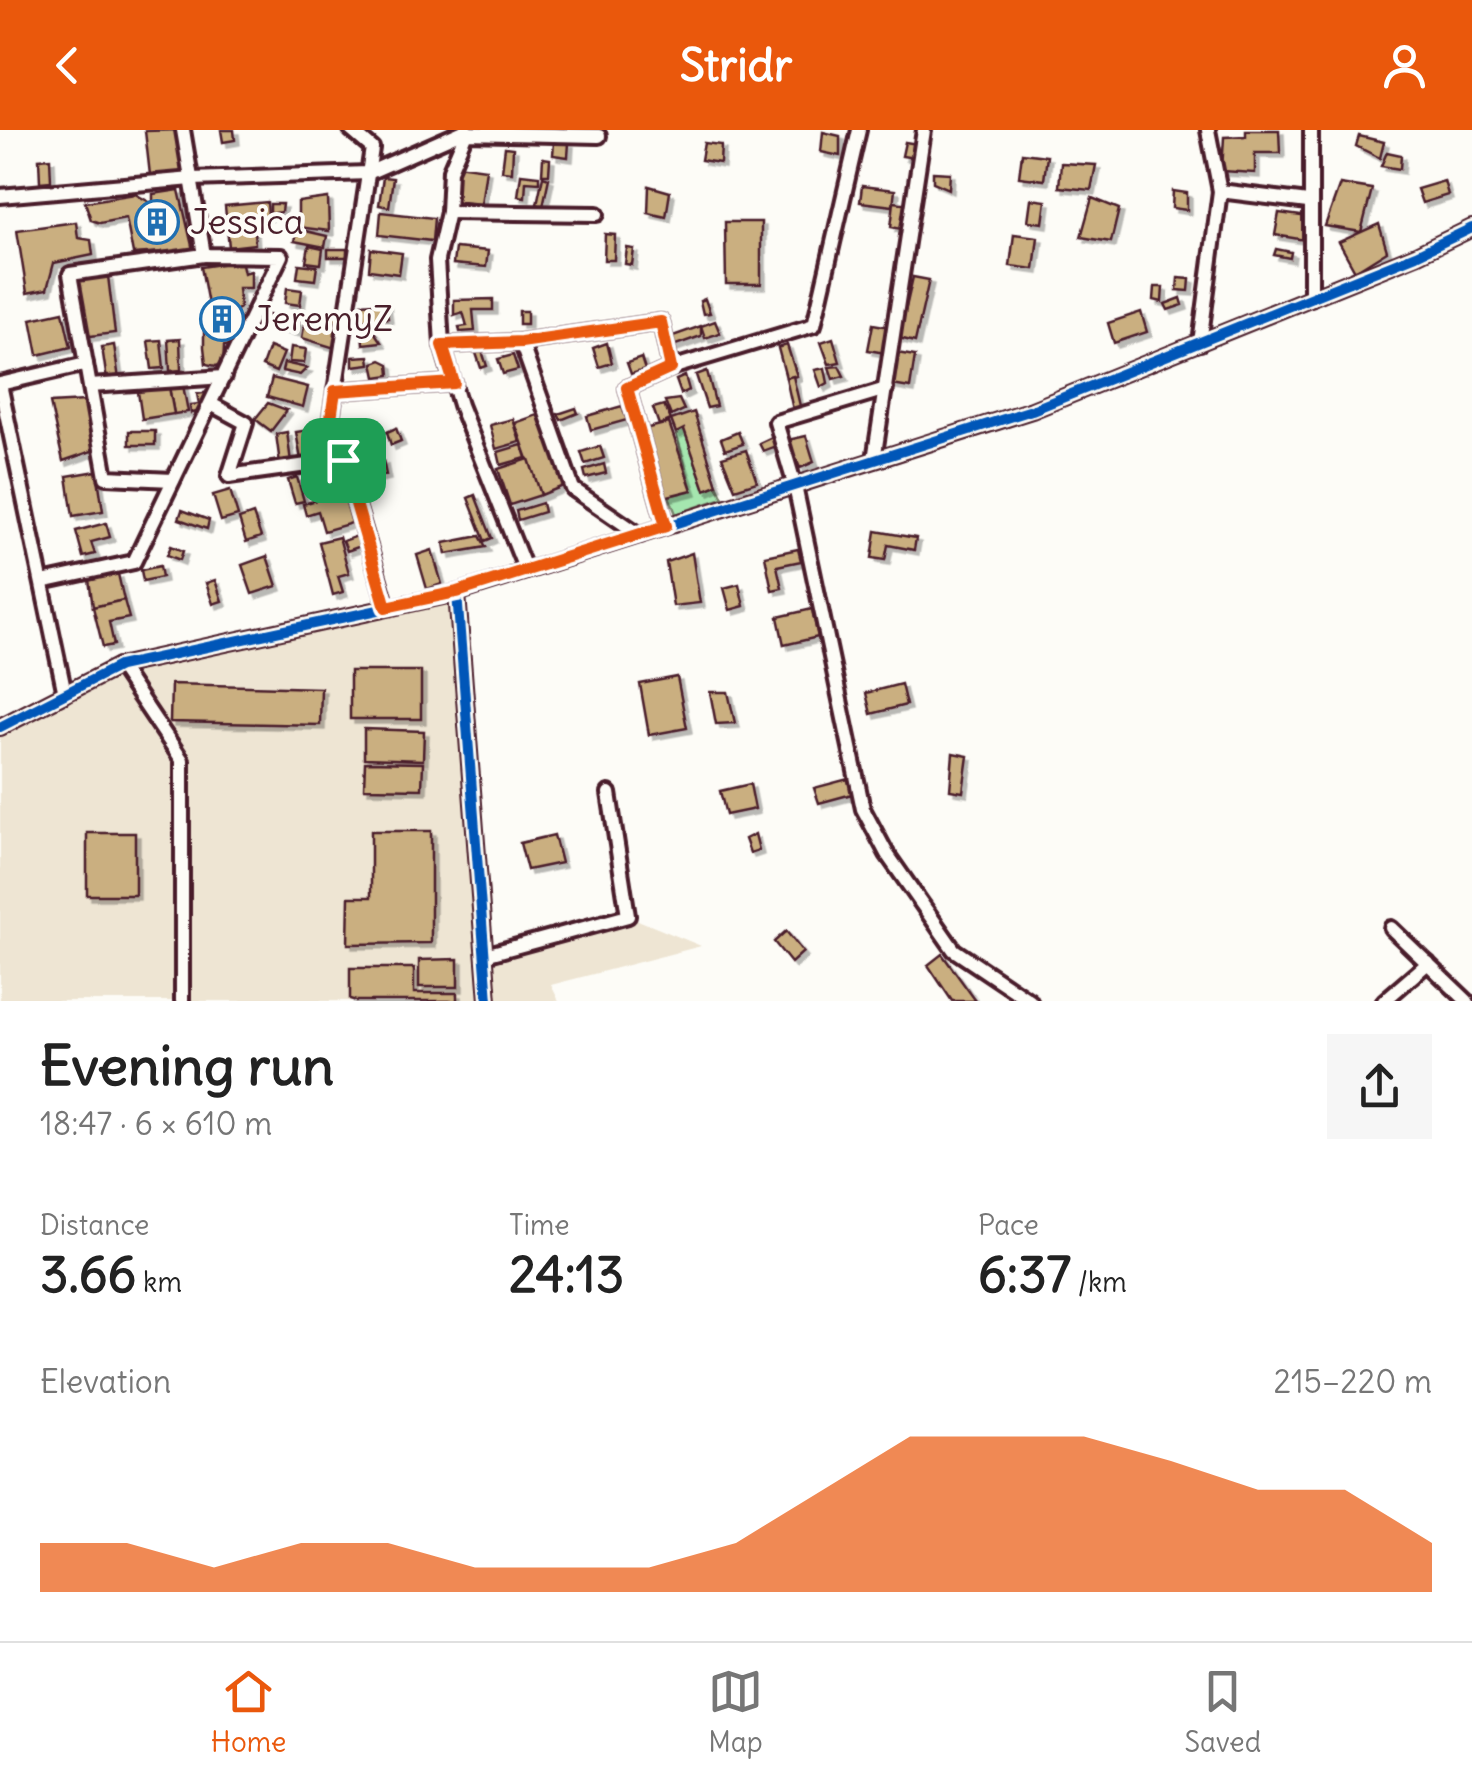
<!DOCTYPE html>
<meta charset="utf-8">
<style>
body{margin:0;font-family:Delius,sans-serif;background:#f6f6f6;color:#222;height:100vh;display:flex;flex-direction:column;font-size:38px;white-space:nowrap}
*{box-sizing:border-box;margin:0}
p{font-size:32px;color:#767676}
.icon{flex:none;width:55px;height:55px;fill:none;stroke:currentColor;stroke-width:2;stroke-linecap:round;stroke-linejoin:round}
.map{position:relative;height:871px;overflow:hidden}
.details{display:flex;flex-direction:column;background:#fff;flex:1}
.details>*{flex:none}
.pin{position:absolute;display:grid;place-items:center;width:85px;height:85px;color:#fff;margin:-42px;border-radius:20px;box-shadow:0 5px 15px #0006}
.round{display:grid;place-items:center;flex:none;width:105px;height:105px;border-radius:0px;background:#f6f6f6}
.overview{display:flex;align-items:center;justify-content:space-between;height:170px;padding:0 40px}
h1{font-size:55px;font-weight:700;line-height:75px}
.stats{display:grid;grid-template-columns:repeat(3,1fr);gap:15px;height:170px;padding:10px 40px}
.stats div{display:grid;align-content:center}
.stats b{font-size:50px;font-weight:700}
.stats small{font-size:28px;font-weight:400}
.stats p{font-size:28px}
.chart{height:280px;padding:20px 40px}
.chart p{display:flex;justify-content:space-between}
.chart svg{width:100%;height:180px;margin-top:10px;fill:#ea580c;opacity:.7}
header{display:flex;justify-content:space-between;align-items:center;height:130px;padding:0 40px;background:#ea580c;color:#fff;font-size:45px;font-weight:700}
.menu{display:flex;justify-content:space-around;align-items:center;height:140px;border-top:2px solid #e0e0e0;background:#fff;font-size:28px;color:#767676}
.menu a{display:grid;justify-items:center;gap:5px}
.menu .current{color:#ea580c}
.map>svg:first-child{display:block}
.built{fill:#eee5d3}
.green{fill:#a5e6af;stroke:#78826d;stroke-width:2.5}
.building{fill:#caaf80;stroke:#4a1f2b;stroke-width:2.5;filter:url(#shadow)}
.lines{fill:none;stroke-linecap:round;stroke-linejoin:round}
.minor-casing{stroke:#4a1f2b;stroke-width:20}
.minor{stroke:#fdfcf7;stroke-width:12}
.cycleway-casing{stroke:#fdfcf7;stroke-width:16}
.cycleway{stroke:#0057b8;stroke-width:10}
.route-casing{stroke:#fff;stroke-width:20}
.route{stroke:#ea580c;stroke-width:12}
.labels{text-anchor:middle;stroke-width:8;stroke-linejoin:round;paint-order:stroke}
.poi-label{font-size:35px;fill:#4a1f2b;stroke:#fdfcf7;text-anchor:start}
</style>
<header><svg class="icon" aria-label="back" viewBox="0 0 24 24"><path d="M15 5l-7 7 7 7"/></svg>Stridr<svg class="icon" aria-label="person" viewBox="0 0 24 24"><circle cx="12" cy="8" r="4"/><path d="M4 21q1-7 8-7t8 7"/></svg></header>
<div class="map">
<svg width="1472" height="871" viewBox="0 0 1472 871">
<defs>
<filter id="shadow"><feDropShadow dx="4.5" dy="4.5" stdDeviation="0" flood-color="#0004"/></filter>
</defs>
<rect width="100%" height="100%" fill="#fdfcf7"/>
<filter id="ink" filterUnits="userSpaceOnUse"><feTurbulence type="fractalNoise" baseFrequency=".01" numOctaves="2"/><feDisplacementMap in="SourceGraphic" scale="20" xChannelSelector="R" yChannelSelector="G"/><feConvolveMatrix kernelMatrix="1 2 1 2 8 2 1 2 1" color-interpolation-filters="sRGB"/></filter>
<g filter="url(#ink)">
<!-- built -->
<path class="built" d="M457,463L485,825L628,786L701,816L551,855L559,871H0V606L140,530Z"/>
<!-- green -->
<path class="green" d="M684,299L705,359L717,355L723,368L676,384L669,366L692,360L676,303Z"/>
<!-- building -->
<g class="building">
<path d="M179,0L185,42L150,45L145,1Z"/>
<path d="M221,0H234L235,10L223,12Z"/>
<path d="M1246,0H1279L1280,23H1255V43L1222,41L1224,7L1246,6Z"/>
<path d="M823,2L840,6V26L821,22Z"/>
<path d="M1359,6L1384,12L1380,28L1356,16Z"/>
<path d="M554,12L569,13L568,27L553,25Z"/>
<path d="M905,12L918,14L915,28L902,26Z"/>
<path d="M704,13L721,15L720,33L701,30Z"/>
<path d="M505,17L513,18L512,42L502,41Z"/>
<path d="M1387,22L1401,25L1400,39L1381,36Z"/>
<path d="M1022,23L1047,26L1044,50L1019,47Z"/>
<path d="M50,28L51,51L40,52L39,29Z"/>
<path d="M543,28L550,29L549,44H542Z"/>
<path d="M1061,33L1096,35L1091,60L1059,57Z"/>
<path d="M457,35L486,39L481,74L452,71Z"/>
<path d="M933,42L950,43L949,59L933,52Z"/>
<path d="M521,44L539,46V52L526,51L525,67L518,66Z"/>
<path d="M543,46L549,48L543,76L537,74Z"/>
<path d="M383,47L393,48L389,77L379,75Z"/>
<path d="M1444,51L1448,65L1422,73L1417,59Z"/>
<path d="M1340,54L1372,59L1361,102L1325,96Z"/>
<path d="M649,56L670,62L666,87L648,83Z"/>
<path d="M862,56L895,60L893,76L860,72Z"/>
<path d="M179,60L193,120L133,124L126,88L100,93L91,90L85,72L135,64L153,74V64Z"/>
<path d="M1173,61L1187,63V80L1172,78Z"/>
<path d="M328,68L329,101L298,97V72Z"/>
<path d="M1092,68L1119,79L1111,112L1081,107Z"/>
<path d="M1031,69L1046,71L1043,93L1028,91Z"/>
<path d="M267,72L268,86L253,87L255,114L229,117L225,76Z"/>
<path d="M894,72L911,74L907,100L891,97Z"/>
<path d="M270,74H282L281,82L270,84Z"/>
<path d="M381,82L434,88L432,111L379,105Z"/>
<path d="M1279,83L1309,87L1305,110L1275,105Z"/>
<path d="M76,92L78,108L91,110L93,125L54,133L47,159L27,163L17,100Z"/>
<path d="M725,92H761V154H726Z"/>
<path d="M1379,94L1387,121L1355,141L1339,112Z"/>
<path d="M297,99L327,106L325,117L294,111Z"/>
<path d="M605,104L615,105L614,130H604Z"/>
<path d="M1014,104L1038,107L1034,139L1010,136Z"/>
<path d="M309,116L323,119L321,134L306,132Z"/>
<path d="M455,118L488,121L486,137L453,134Z"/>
<path d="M627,118L634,119L632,135L625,134Z"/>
<rect x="328" y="119" width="19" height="8"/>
<path d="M371,119L402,123L399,144L369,140Z"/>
<path d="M1276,119L1291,122L1290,128L1274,125Z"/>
<path d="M235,132L242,134L244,143L251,141V158H238L240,177L234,183L231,215L224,216L223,234L216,236L206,234L204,217V200L212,196L201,137Z"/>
<path d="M299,134L317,136L315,150L297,148Z"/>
<path d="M108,146L115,203L82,207L74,152Z"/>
<path d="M913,147L929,150L915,212L899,208Z"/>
<path d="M1178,148L1190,149L1189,161L1177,160Z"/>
<path d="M1155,157H1163L1162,172L1154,170Z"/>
<path d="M287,158L302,160L300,175L285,173Z"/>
<path d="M1181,168L1183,175L1168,180L1165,174Z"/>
<path d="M493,169V180H473L475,201L460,202L459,197L467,196L463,182L454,185V170Z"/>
<path d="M705,169L710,183L703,184L700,171Z"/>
<path d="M386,172L388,188L362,190V174Z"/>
<rect x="519" y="181" width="8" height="13"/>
<path d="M63,182L71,217L38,225L31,189Z"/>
<path d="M1141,182L1147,202L1114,213L1108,193Z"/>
<path d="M320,183L340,186L339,193L318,190Z"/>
<path d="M269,185L299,191L297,202L267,196Z"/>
<path d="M305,191L342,197L338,219L302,208Z"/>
<path d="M715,191L720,203L705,208L701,196Z"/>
<path d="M873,194L890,197L885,223L868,220Z"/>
<path d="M701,196V206L673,216L670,207Z"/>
<path d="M362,200H373L381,212L363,214Z"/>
<path d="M833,208L840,232L829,234L821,212Z"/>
<path d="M180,209L181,240L170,241L168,210Z"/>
<path d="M161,210L164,238L152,239L148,211Z"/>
<path d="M607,213L612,233L599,237L593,218Z"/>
<path d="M114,215L119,249L107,251L102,217Z"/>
<path d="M787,215L797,246L786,248L778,218Z"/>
<path d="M269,217L284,223L276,242L262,236Z"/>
<path d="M291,217L306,219L304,233L289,232Z"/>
<path d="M482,221L487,236L481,238L476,223Z"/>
<path d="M897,223L915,226L910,258L892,255Z"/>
<path d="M513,225L518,240L503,244L498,229Z"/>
<path d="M369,226L370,234L353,236V227Z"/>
<path d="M641,228L645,240L631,244L627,233Z"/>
<path d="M381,230L389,234L390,245L376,247L373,233Z"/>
<path d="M284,233L307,238L300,245L282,241Z"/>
<path d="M839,236L844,246L833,249L829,237Z"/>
<path d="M825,238L828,253L821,257L815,240Z"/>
<path d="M707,241L716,276L707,278L696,245Z"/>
<path d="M685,246L689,260L681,264L676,250Z"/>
<path d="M793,246L800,276L793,280L786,248Z"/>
<path d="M272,248L308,257L303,277L267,267Z"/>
<path d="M183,255L188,282L174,284L169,257Z"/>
<path d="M169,257L174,284L142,289L138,262Z"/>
<path d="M209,262L204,281L191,283L190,275L199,274L197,264Z"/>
<path d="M679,269L684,280L671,286L665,271Z"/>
<path d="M85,271L95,320L63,331L50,273Z"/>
<path d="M268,273L287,280L271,301L255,289Z"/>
<path d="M664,275L671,290L659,295L653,278Z"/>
<path d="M622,276L627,290L591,300L587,286Z"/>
<path d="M576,278L578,283L561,290L558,284Z"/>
<path d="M694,282L717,355L705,360L684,299L676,303L671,290Z"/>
<path d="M540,284L566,355L541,365L515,293Z"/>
<path d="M513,289L520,312L496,319L490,295Z"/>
<path d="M669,293L692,360L664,367L644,299Z"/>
<path d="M329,297L333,325L301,330L296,302Z"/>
<path d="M372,297L373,305L359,306L358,298Z"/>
<path d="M396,298L401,311L391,315L387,302Z"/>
<rect x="129" y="301" width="26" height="14"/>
<path d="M287,302L291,332L280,334L276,304Z"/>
<path d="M738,302L743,314L725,320L721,309Z"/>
<path d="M806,306L814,332L800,338L788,310Z"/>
<path d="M772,307L776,316L763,321L759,313Z"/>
<path d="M522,315L526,328L501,335L498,322Z"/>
<path d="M600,316L604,328L585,334L581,322Z"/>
<path d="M746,320L757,352L735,359L722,327Z"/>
<path d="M529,329L541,365L510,375L498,339Z"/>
<path d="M383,330L386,345L361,350L358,334Z"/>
<path d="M604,334L606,343L586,348L584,340Z"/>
<path d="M97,341L103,381L73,386L67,346Z"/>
<path d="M297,347L304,371L295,373L288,350Z"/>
<path d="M230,360L238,386L221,391L213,365Z"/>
<path d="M343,362L352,393L324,401L318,381L306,385L303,374Z"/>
<path d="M475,365L492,408L485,411L468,368Z"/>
<path d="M542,373L544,382L518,390L516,381Z"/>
<path d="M182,380L209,390L207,399L179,389Z"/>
<path d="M253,384L261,407L246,412L239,389Z"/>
<path d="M106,393L110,407L91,412L95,424L83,427L76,401Z"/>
<path d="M876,401L916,408L914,420L888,415L885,430L872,428Z"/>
<path d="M357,406L361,416L347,421L343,411Z"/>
<path d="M480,406L486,417L446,424L444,413Z"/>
<path d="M339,407L349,443L338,446L343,462L333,465L319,412Z"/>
<path d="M171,416L183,421L180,430L167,425Z"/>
<path d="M798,419L801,431L777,436L782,458L772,460L765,426Z"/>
<path d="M432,420L442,454L427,459L417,425Z"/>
<path d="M692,423L700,473L673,476L666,432Z"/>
<path d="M267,426L277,456L252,464L242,435Z"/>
<path d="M160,436L162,447L143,451L141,440Z"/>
<path d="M118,444L124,470L93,477L89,450Z"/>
<path d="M215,450L222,471L213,474L206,453Z"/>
<path d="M739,454L744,476L730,480L724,458Z"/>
<path d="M124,470L129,488L109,492L114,515L103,517L93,477Z"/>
<path d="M812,479L818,507L784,515L778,487Z"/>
<rect x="350" y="541" width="71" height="48"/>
<path d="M677,547L687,598L649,605L640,554Z"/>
<path d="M171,554L321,558L320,595L170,592Z"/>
<path d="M901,554L906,575L871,584L866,563Z"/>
<path d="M710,562H728L735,593L716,594Z"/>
<path d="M364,599L424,601L423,630L364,628Z"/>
<path d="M953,623L968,626L963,662L950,660Z"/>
<path d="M365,632L423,633L422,659L364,658Z"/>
<path d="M848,649L852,664L819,673L814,658Z"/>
<path d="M750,654L755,679L726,685L720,661Z"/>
<path d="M371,701H431V813L348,814L349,767H371Z"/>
<rect x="87" y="703" width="48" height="62"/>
<path d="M755,704L759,720L750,723L745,709Z"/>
<path d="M554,705L561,733L527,740L520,713Z"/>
<path d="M786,801L803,822L791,833L774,812Z"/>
<path d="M942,824L976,871H952L928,835Z"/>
<path d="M458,829V857H419V830Z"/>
<path d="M350,838H414V863H457V871H356L350,869Z"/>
</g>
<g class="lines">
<!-- minor casing -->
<g class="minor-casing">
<g id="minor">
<path d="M351,0L372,18L331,288L387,477"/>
<path d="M1208,0L1220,61L1308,72"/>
<path d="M0,66L192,49L368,43L466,0"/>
<path d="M448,82L597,84"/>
<path d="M1311,168V0"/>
<path d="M521,212L661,192L671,238"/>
<path d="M1200,213L1220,61"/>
<path d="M442,215L521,212L573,359L640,405"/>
<path d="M90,256L224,247"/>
<path d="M886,259L776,292L795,356L863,679L887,724L954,820L1030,871"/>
<path d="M335,261L454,253"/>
<path d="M211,274L246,293L229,346L343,330"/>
<path d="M874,330L924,0"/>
<path d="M173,350L106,347L70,144L204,125"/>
<path d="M666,396L627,258L671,238L814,195L859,0"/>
<path d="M526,441L460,275L442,215L437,130L448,82L450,40L466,3L599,6"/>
<path d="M42,452L134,432L281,126L204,125L183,0"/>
<path d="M457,463L1032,280L1416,125L1472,98"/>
<path d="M119,536L182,630V871"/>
<path d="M65,564L0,254L86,234"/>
<path d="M0,597L119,536L457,463L488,871"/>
<path d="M1391,798L1467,871"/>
<path d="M485,825L628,786L609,663"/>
<path d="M1384,871L1428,833"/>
</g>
</g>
<!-- minor -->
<use href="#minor" class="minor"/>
<!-- cycleway casing -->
<g class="cycleway-casing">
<g id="cycleway">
<path d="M457,463L1032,280L1416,125L1472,98"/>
<path d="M0,597L119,536L457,463L488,871"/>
</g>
</g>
<!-- cycleway -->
<use href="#cycleway" class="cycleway"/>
</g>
</g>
<g class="lines" filter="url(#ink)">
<!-- route casing -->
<g class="route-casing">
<path id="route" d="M661,192L671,238L627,258L666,396L457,462L386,477L331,288L335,261L454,253L442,215L521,212Z"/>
</g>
<!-- route -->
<use href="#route" class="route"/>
</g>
<!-- icons -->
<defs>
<g id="building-ring" transform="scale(2.25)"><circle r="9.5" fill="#fdfcf7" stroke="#1f6fb2" stroke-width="1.5"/><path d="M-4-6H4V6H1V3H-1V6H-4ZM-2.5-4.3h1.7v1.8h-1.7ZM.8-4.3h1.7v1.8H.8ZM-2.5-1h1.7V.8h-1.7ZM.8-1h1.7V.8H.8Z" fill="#1f6fb2"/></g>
</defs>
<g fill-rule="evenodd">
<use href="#building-ring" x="157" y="92"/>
<use href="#building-ring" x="222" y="189"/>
</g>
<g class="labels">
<!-- poi labels -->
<g class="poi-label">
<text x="190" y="104">Jessica</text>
<text x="254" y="201">JeremyZ</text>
</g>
</g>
</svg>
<div class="pin" style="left:343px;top:330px;background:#1e9e55"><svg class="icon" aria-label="arrive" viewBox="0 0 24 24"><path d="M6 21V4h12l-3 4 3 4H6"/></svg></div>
</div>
<section class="details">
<div class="overview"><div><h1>Evening run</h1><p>18:47 · 6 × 610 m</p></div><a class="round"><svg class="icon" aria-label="share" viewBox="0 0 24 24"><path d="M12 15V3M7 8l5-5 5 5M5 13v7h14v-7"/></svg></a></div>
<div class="stats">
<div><p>Distance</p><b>3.66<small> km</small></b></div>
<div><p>Time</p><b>24:13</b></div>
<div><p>Pace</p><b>6:37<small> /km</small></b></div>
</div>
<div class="chart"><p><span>Elevation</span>215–220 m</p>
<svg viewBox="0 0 160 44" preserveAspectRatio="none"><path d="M0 44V32L10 32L20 38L30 32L40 32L50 38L60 38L70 38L80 32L90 19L100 6L110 6L120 6L130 12L140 19L150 19L160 32V44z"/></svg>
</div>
</section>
<nav class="menu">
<a class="current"><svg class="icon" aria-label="home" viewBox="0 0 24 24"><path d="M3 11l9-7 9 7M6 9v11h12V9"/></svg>Home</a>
<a><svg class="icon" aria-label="map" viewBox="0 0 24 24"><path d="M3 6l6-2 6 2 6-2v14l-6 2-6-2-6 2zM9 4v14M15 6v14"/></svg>Map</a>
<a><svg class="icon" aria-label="saved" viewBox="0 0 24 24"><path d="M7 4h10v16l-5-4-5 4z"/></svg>Saved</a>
</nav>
